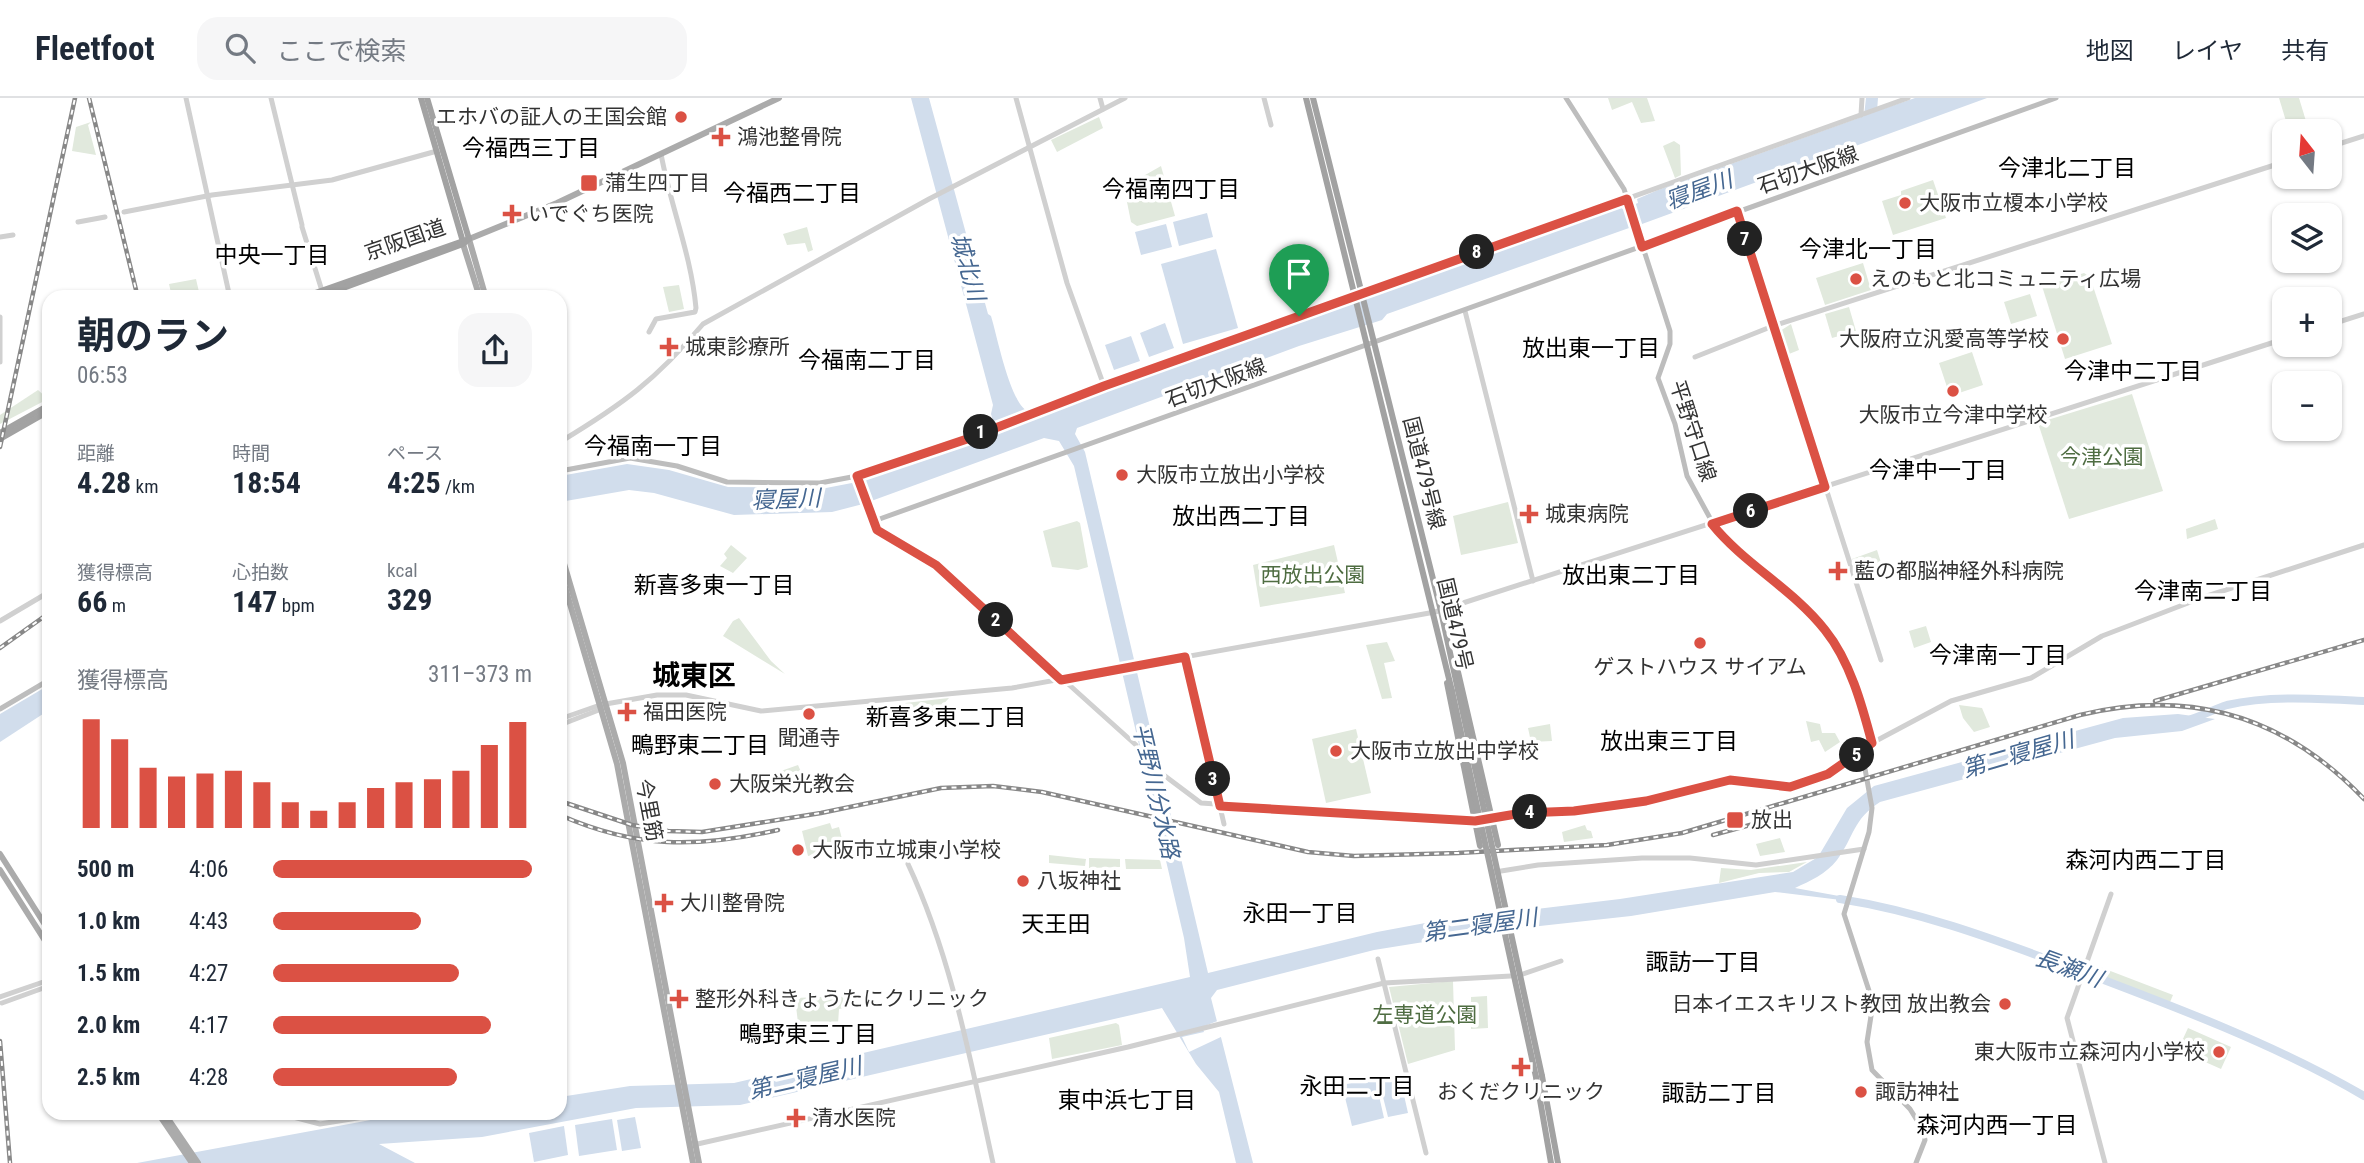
<!DOCTYPE html>
<html lang="ja">
<meta charset="utf-8">
<style>
body{margin:0;font-family:"Roboto Condensed","Noto Sans JP",sans-serif;background:#f6f6f7;color:#1f2937;height:100vh;display:flex;flex-direction:column;font-size:26px;white-space:nowrap}
*{box-sizing:border-box;margin:0}
p{font-size:23px;color:#747a83}
.icon{flex:none;width:38px;height:38px;fill:none;stroke:currentColor;stroke-width:2;stroke-linecap:round;stroke-linejoin:round}
.map{position:relative;flex:1;overflow:hidden}
.sheet{position:absolute;left:42px;top:192px;width:525px;height:830px;display:flex;flex-direction:column;background:#fff;border-radius:21px;box-shadow:0 2px 5px #0004}
.sheet>*{flex:none}
.needle{width:46px;rotate:343deg}
.fabs{position:absolute;left:2272px;top:21px;display:grid;gap:14px}
.fabs a{display:grid;place-items:center;width:70px;height:70px;border-radius:14px;background:#fff;box-shadow:0 2px 5px #0004;font-size:35px}
.pin{position:absolute;display:grid;place-items:center;width:60px;height:60px;color:#fff;margin:-72px -30px;border-radius:50% 50% 50% 0;rotate:-45deg;box-shadow:0 0 7px #0007}
.pin .icon{rotate:45deg}
.km{position:absolute;width:35px;height:35px;margin:-18px;border-radius:50%;background:#222;color:#fff;font-size:19px;line-height:35px;text-align:center}
.round{display:grid;place-items:center;flex:none;width:74px;height:74px;border-radius:21px;background:#f6f6f7}
.overview{display:flex;align-items:center;justify-content:space-between;height:119px;padding:0 35px}
h1{font-size:38px;font-weight:700;line-height:52px}
.figures{display:grid;grid-template-columns:repeat(3,1fr);gap:10px;height:119px;padding:7px 35px}
.figures div{display:grid;align-content:center}
.figures b{font-size:30px;font-weight:700}
.figures small{font-size:19px;font-weight:400}
.figures p{font-size:19px}
.chart{height:196px;padding:14px 35px}
.chart p{display:flex;justify-content:space-between}
.chart svg{width:100%;height:126px;margin-top:7px;stroke:#db5144;stroke-width:6}
ul{padding:0 35px;list-style:none;font-size:23px}
li{display:grid;grid-template-columns:112px 84px 1fr;align-items:center;height:52px}
li i{height:18px;border-radius:9px;background:#db5144}
header{display:flex;align-items:center;gap:42px;box-sizing:border-box;height:98px;padding:0 35px;background:#fff;border-bottom:2px solid #e0e1e3}
header strong{font-size:33px}
nav{display:flex;gap:38px;margin-inline-start:auto;font-size:24px}
.search{width:490px;height:63px;background:#f6f6f7;display:flex;align-items:center;gap:18px;box-sizing:border-box;padding:0 24px;border-radius:21px;color:#747a83;font-size:26px}
.map>svg:first-child{display:block}
.green{fill:#e1e9dd}
.water{fill:#d1ddec}
.pier{fill:#fff}
.lines{fill:none;stroke-linecap:round;stroke-linejoin:round}
.river{stroke:#d1ddec;stroke-width:8}
.tertiary{stroke:#d0d0d0;stroke-width:5}
.secondary{stroke:#bdbdbd;stroke-width:5}
.primary{stroke:#ababab;stroke-width:6}
.trunk{stroke:#a2a2a2;stroke-width:6}
.rail-casing{stroke:#888;stroke-width:4.5}
.rail{stroke:#fff;stroke-width:2;stroke-dasharray:5;stroke-linecap:butt}
.trunk-bridge{stroke:#a2a2a2;stroke-width:6}
.route-casing{stroke:#fff;stroke-width:14}
.route{stroke:#db5144;stroke-width:9}
.poi-dot{fill:#db5144;stroke:#fff;stroke-width:2.5}
.labels{text-anchor:middle;stroke-width:7;stroke-linejoin:round;paint-order:stroke}
.poi-label{font-size:21px;fill:#333;stroke:#fff;text-anchor:start}
.street-label{font-size:21px;fill:#333;stroke:#fff}
.park-label{font-size:21px;fill:#4f6d42;stroke:#fff}
.neighbourhood-label{font-size:23px;fill:#000;stroke:#fff}
.water-label{font-size:23px;font-style:italic;fill:#456791;stroke:#fff}
.district-label{font-size:28px;font-weight:bold;fill:#000;stroke:#fff}
</style>
<header>
<strong>Fleetfoot</strong>
<div class="search"><svg class="icon" aria-label="search" viewBox="0 0 24 24"><circle cx="10" cy="10" r="6"/><path d="M15 15l6 6"/></svg>ここで検索</div>
<nav><a>地図</a><a>レイヤ</a><a>共有</a></nav>
</header>
<div class="map">
<svg width="2364" height="1065" viewBox="0 0 2364 1065">
<rect width="100%" height="100%" fill="#fff"/>
<!-- green -->
<g class="green">
<path d="M1608,0H1647L1655,23L1641,25L1632,4L1612,12Z"/>
<path d="M2279,0H2299L2309,33H2289Z"/>
<path d="M1099,19L1103,30L1057,54L1051,42Z"/>
<path d="M91,24L88,27L96,57L72,53L76,29Z"/>
<path d="M1674,43L1680,47L1681,77L1675,80L1663,48Z"/>
<path d="M1161,68L1175,118L1137,128L1131,124L1124,89Z"/>
<path d="M1933,82L1946,120L1893,137L1882,103L1901,97V93Z"/>
<path d="M807,129L813,152L808,154L805,145L787,147L783,136Z"/>
<path d="M1863,165L1871,192L1825,207L1816,180Z"/>
<path d="M2084,175L2090,179L2112,246L2065,261L2042,188Z"/>
<path d="M196,181L199,194L184,199H172L169,186Z"/>
<path d="M679,187L684,211L669,214L663,189Z"/>
<path d="M2030,196L2037,218L2011,226L2004,204Z"/>
<path d="M1849,209L1856,233L1832,240L1825,216Z"/>
<path d="M1791,226L1799,252L1789,256L1780,233Z"/>
<path d="M1972,254L1983,287L1950,298L1939,265Z"/>
<path d="M38,292L48,301L0,326V317Z"/>
<path d="M2132,296L2163,393L2069,421L2039,328L2041,324Z"/>
<path d="M1508,404L1518,445L1461,457L1453,418Z"/>
<path d="M2215,421L2218,431L2187,441L2186,431Z"/>
<path d="M1077,423L1080,425L1088,469L1078,472L1052,469L1043,433Z"/>
<path d="M731,447L747,460L733,475L720,468L727,460L724,456Z"/>
<path d="M1334,447L1345,495L1260,509L1253,467Z"/>
<path d="M1877,452L1883,471L1858,479L1852,461Z"/>
<path d="M739,520L771,563L785,576L723,538L733,523Z"/>
<path d="M1926,528L1931,544L1914,550L1909,533Z"/>
<path d="M1387,544L1395,563L1384,565L1392,600L1382,601L1366,547Z"/>
<path d="M949,600L929,622L926,620L922,623L905,605Z"/>
<path d="M1959,607L1982,610L1990,629L1974,634L1963,620Z"/>
<path d="M1806,623L1820,626L1822,635H1835L1840,644L1825,654L1819,642L1811,644Z"/>
<path d="M1550,626L1552,643L1531,644L1528,630Z"/>
<path d="M1356,631L1371,695L1326,705L1312,641Z"/>
<path d="M798,667L806,685L782,692L778,674Z"/>
<path d="M830,725L832,731L839,729L844,749L808,758L802,733Z"/>
<path d="M1585,727L1587,732L1591,733L1593,740L1564,744L1562,734Z"/>
<path d="M1780,740L1785,754L1760,758L1756,746Z"/>
<path d="M1049,757L1086,761L1085,768L1049,765Z"/>
<path d="M1089,760L1120,761V769L1089,770Z"/>
<path d="M1125,761L1160,762L1162,771H1126Z"/>
<path d="M1807,764L1789,774L1759,775L1719,785L1721,770L1751,772Z"/>
<path d="M2100,869L2173,897L2170,904L2097,876Z"/>
<path d="M1453,883L1455,952L1408,966L1389,889Z"/>
<path d="M843,898L844,910L839,911L838,926L799,933L795,900Z"/>
<path d="M1487,898L1488,930L1471,931V899Z"/>
<path d="M1116,925L1119,927L1122,947L1052,961L1049,940Z"/>
<path d="M2188,930L2231,949L2221,971L2185,955L2189,946L2182,943Z"/>
</g>
<!-- water -->
<g class="water">
<path d="M911,0H929L988,216L991,218C998,241 1011,310 1030,314C1036,316 1046,311 1052,310L1343,205L1368,200L1388,189L1611,109L1621,107L1622,111L1638,105L1637,101L1658,92L1864,18L1866,0H1878L1877,13L1915,0H1987L1642,126L1634,132L1629,130L1387,216L1382,222L1299,248L1077,330L1075,336L1085,354L1208,875L1377,834L1436,823L1620,801L1793,774L1818,759L1847,710L1874,688L2123,620L2178,616L2215,621L2182,633L2115,640L1880,704C1853,721 1854,739 1837,762C1826,776 1810,783 1795,790L1850,800L1849,803L1775,794L1631,818L1486,834L1374,852L1217,892L1211,900L1253,1065H1236L1219,994L1196,966L1162,910L740,1007L636,1010L482,1039L379,1046L415,1065H137L376,1021L560,1015V999L630,988L734,985L1190,879L1184,840L1074,368L1059,343L1044,340L863,406L832,414L734,417L654,395L629,392L560,404V378L627,366L669,372L728,389L826,390L857,384L987,336L994,326L991,316L993,307Z"/>
<path d="M1207,115L1213,139L1179,148L1173,124Z"/>
<path d="M1166,126L1172,149L1141,157L1135,134Z"/>
<path d="M1216,151L1238,230L1183,246L1161,166Z"/>
<path d="M1165,225L1174,250L1149,259L1140,235Z"/>
<path d="M1131,238L1140,263L1114,272L1105,247Z"/>
<path d="M49,587V612L0,644V616Z"/>
<path d="M1399,975L1408,1015L1388,1019L1378,979Z"/>
<path d="M1375,980L1384,1020L1352,1028L1342,987Z"/>
<path d="M635,1019L641,1050L622,1053L617,1022Z"/>
<path d="M612,1021L617,1052L579,1058L575,1027Z"/>
<path d="M564,1028L568,1057L534,1064L529,1035Z"/>
</g>
<!-- pier -->
<path class="pier" d="M1220,922L1223,938L1189,954L1182,939L1204,934L1202,929Z"/>
<g class="lines">
<!-- river -->
<g class="river">
<path d="M2191,621C2204,617 2215,611 2227,607C2271,597 2320,601 2364,603"/>
<path d="M1840,801C1924,814 2001,844 2080,873C2173,908 2279,948 2364,998"/>
</g>
<!-- tertiary -->
<g class="tertiary">
<path d="M186,0L230,200"/>
<path d="M271,0L302,127"/>
<path d="M1016,0L1067,185L1104,288"/>
<path d="M1100,0L1103,11"/>
<path d="M1264,0L1271,27"/>
<path d="M1861,17L1862,0"/>
<path d="M2329,49L2364,38"/>
<path d="M1737,113L1881,562"/>
<path d="M124,114L212,97L332,82L437,53"/>
<path d="M78,124L105,119"/>
<path d="M302,129L323,196"/>
<path d="M0,139L13,137"/>
<path d="M1465,213L1533,483"/>
<path d="M0,219V264"/>
<path d="M2329,227L2364,216"/>
<path d="M649,234L656,221L695,214L696,210C691,156 671,110 661,56"/>
<path d="M1695,259L1773,228L2284,64"/>
<path d="M560,344C623,306 656,282 703,226L929,101L1125,0"/>
<path d="M857,378L965,342L1104,288L1908,0"/>
<path d="M874,423L883,436L936,467L1136,647"/>
<path d="M0,523L49,494"/>
<path d="M1185,559L1224,726"/>
<path d="M560,621L600,607L657,597H686L761,613L1012,590L1435,514L2284,241"/>
<path d="M560,627L604,610"/>
<path d="M1872,645L1951,603L2031,580L2102,538L2201,500L2364,447"/>
<path d="M1165,678L1201,705L1477,723"/>
<path d="M1490,721L1522,715L1574,713L1646,703L1729,682L1790,689L1828,676L1862,654"/>
<path d="M908,766C952,860 971,965 993,1065"/>
<path d="M1495,774L1538,767L1642,760H1690L1756,767L1864,751"/>
<path d="M1378,861L1426,1055"/>
<path d="M1523,876L1561,863"/>
<path d="M0,899L49,882"/>
<path d="M2,905L49,888"/>
<path d="M278,1015L320,1026L376,1017L456,1015"/>
<path d="M693,1047L1128,949L1384,885L1511,878"/>
<path d="M2105,1065L2067,920L2111,796"/>
</g>
<!-- secondary -->
<g class="secondary">
<path d="M1566,0L1624,91L1662,208L1670,233V246L1658,280L1675,326L1687,378L1716,431L1827,535L1858,598L1872,645L1862,654L1872,710L1869,734L1844,816L1873,905L1867,944L1872,972L1910,1011L1923,1032L1925,1042L1916,1065"/>
<path d="M560,373L630,360L677,368L727,384L820,385L857,378L874,423L2056,0"/>
<path d="M0,611L49,582"/>
</g>
<!-- primary -->
<g class="primary">
<path d="M463,146L480,200"/>
<path d="M486,200L469,141L557,105L779,0"/>
<path d="M560,452L623,665L699,1065"/>
<path d="M560,472L617,666L693,1065"/>
<path d="M0,756L49,833"/>
<path d="M0,772L49,849"/>
<path d="M158,1015L192,1065"/>
<path d="M164,1015L198,1065"/>
</g>
<!-- trunk -->
<g class="trunk">
<path d="M421,0L463,144"/>
<path d="M427,0L469,141"/>
<path d="M1306,0L1452,593"/>
<path d="M1313,0L1441,513L1458,592"/>
<path d="M301,200L469,141"/>
<path d="M316,200L463,146L469,141"/>
<path d="M0,335L49,307"/>
<path d="M0,341L49,313"/>
<path d="M1458,574L1498,747"/>
<path d="M1447,585L1480,748"/>
<path d="M1542,978L1558,1065"/>
<path d="M1536,979L1551,1065"/>
</g>
<!-- rail casing -->
<g class="rail-casing">
<g id="rail">
<path d="M89,0L138,200"/>
<path d="M0,349L75,0"/>
<path d="M0,550L49,515"/>
<path d="M2155,603L2364,542"/>
<path d="M560,703L632,727L668,733L702,734L821,715L941,690L993,688L1042,694L1308,754L1354,758L1458,755L1607,747L1682,735L2080,617C2191,590 2286,619 2364,701"/>
<path d="M560,717C637,751 697,750 778,732"/>
<path d="M1713,737L1761,724"/>
<path d="M0,943L10,1065"/>
</g>
</g>
<!-- rail -->
<use href="#rail" class="rail"/>
<!-- trunk-bridge -->
<g class="trunk-bridge">
<path d="M1458,592L1542,978"/>
<path d="M1452,593L1536,979"/>
</g>
</g>
<g class="lines">
<!-- route casing -->
<g class="route-casing">
<path id="route" d="M1627,101L1642,149L1737,113L1825,389L1712,426C1744,466 1793,491 1825,532C1850,563 1862,607 1872,645L1828,676L1790,689L1730,682L1646,703L1574,713L1522,715L1475,723L1220,708L1185,559L1061,582L936,467L877,432L857,378L967,341L1104,288Z"/>
</g>
<!-- route -->
<use href="#route" class="route"/>
</g>
<!-- markers -->
<g class="poi-dot">
<circle cx="681" cy="19" r="7"/>
<path d="M717.5 28.5h7v7h7v7h-7v7h-7v-7h-7v-7h7z"/>
<rect x="580" y="76" width="18" height="18" rx="3.5"/>
<circle cx="1905" cy="105" r="7"/>
<path d="M508.5 105.5h7v7h7v7h-7v7h-7v-7h-7v-7h7z"/>
<circle cx="1856" cy="181" r="7"/>
<circle cx="2063" cy="241" r="7"/>
<path d="M665.5 238.5h7v7h7v7h-7v7h-7v-7h-7v-7h7z"/>
<circle cx="1953" cy="293" r="7"/>
<circle cx="1122" cy="377" r="7"/>
<path d="M1525.5 405.5h7v7h7v7h-7v7h-7v-7h-7v-7h7z"/>
<path d="M1834.5 462.5h7v7h7v7h-7v7h-7v-7h-7v-7h7z"/>
<circle cx="1700" cy="545" r="7"/>
<path d="M623.5 603.5h7v7h7v7h-7v7h-7v-7h-7v-7h7z"/>
<circle cx="809" cy="616" r="7"/>
<circle cx="1336" cy="653" r="7"/>
<circle cx="715" cy="686" r="7"/>
<rect x="1726" y="713" width="18" height="18" rx="3.5"/>
<circle cx="798" cy="752" r="7"/>
<circle cx="1023" cy="783" r="7"/>
<path d="M660.5 794.5h7v7h7v7h-7v7h-7v-7h-7v-7h7z"/>
<path d="M675.5 890.5h7v7h7v7h-7v7h-7v-7h-7v-7h7z"/>
<circle cx="2005" cy="906" r="7"/>
<circle cx="2219" cy="954" r="7"/>
<path d="M1517.5 958.5h7v7h7v7h-7v7h-7v-7h-7v-7h7z"/>
<circle cx="1861" cy="994" r="7"/>
<path d="M792.5 1009.5h7v7h7v7h-7v7h-7v-7h-7v-7h7z"/>
</g>
<g class="labels">
<!-- poi labels -->
<g class="poi-label">
<text x="667" y="26" text-anchor="end">エホバの証人の王国会館</text>
<text x="737" y="46">鴻池整骨院</text>
<text x="605" y="92">蒲生四丁目</text>
<text x="1919" y="112">大阪市立榎本小学校</text>
<text x="528" y="123">いでぐち医院</text>
<text x="1870" y="188">えのもと北コミュニティ広場</text>
<text x="2049" y="248" text-anchor="end">大阪府立汎愛高等学校</text>
<text x="685" y="256">城東診療所</text>
<text x="1953" y="324" text-anchor="middle">大阪市立今津中学校</text>
<text x="1136" y="384">大阪市立放出小学校</text>
<text x="1545" y="423">城東病院</text>
<text x="1854" y="480">藍の都脳神経外科病院</text>
<text x="1700" y="576" text-anchor="middle">ゲストハウス サイアム</text>
<text x="643" y="621">福田医院</text>
<text x="809" y="647" text-anchor="middle">聞通寺</text>
<text x="1350" y="660">大阪市立放出中学校</text>
<text x="729" y="693">大阪栄光教会</text>
<text x="1751" y="729">放出</text>
<text x="812" y="759">大阪市立城東小学校</text>
<text x="1037" y="790">八坂神社</text>
<text x="680" y="812">大川整骨院</text>
<text x="695" y="908">整形外科きょうたにクリニック</text>
<text x="1991" y="913" text-anchor="end">日本イエスキリスト教団 放出教会</text>
<text x="2205" y="961" text-anchor="end">東大阪市立森河内小学校</text>
<text x="1521" y="1001" text-anchor="middle">おくだクリニック</text>
<text x="1875" y="1001">諏訪神社</text>
<text x="812" y="1027">清水医院</text>
</g>
<!-- street labels -->
<g class="street-label">
<text transform="translate(1808 72) rotate(-19)" y="7">石切大阪線</text>
<text transform="translate(405 142) rotate(-19)" y="7">京阪国道</text>
<text transform="translate(1216 285) rotate(-20)" y="7">石切大阪線</text>
<text transform="translate(1693 333) rotate(72)" y="7">平野守口線</text>
<text transform="translate(1424 375) rotate(76)" y="7">国道479号線</text>
<text transform="translate(1455 526) rotate(77)" y="7">国道479号</text>
<text transform="translate(649 712) rotate(79)" y="7">今里筋</text>
</g>
<!-- park labels -->
<g class="park-label">
<text x="2102" y="366">今津公園</text>
<text x="1313" y="484">西放出公園</text>
<text x="1425" y="924">左専道公園</text>
</g>
<!-- neighbourhood labels -->
<g class="neighbourhood-label">
<text x="531" y="58">今福西三丁目</text>
<text x="2067" y="78">今津北二丁目</text>
<text x="1171" y="99">今福南四丁目</text>
<text x="792" y="103">今福西二丁目</text>
<text x="1868" y="159">今津北一丁目</text>
<text x="272" y="165">中央一丁目</text>
<text x="1591" y="258">放出東一丁目</text>
<text x="867" y="270">今福南二丁目</text>
<text x="2133" y="281">今津中二丁目</text>
<text x="653" y="356">今福南一丁目</text>
<text x="1938" y="380">今津中一丁目</text>
<text x="1241" y="426">放出西二丁目</text>
<text x="1631" y="485">放出東二丁目</text>
<text x="714" y="495">新喜多東一丁目</text>
<text x="2203" y="501">今津南二丁目</text>
<text x="1998" y="565">今津南一丁目</text>
<text x="946" y="627">新喜多東二丁目</text>
<text x="1669" y="651">放出東三丁目</text>
<text x="700" y="655">鴫野東二丁目</text>
<text x="2146" y="770">森河内西二丁目</text>
<text x="1300" y="823">永田一丁目</text>
<text x="1056" y="834">天王田</text>
<text x="1703" y="872">諏訪一丁目</text>
<text x="808" y="944">鴫野東三丁目</text>
<text x="1357" y="996">永田二丁目</text>
<text x="1719" y="1003">諏訪二丁目</text>
<text x="1127" y="1010">東中浜七丁目</text>
<text x="1997" y="1035">森河内西一丁目</text>
</g>
<!-- water labels -->
<g class="water-label">
<text transform="translate(1699 92) rotate(-20)" y="8">寝屋川</text>
<text transform="translate(968 169) rotate(74)" y="8">城北川</text>
<text transform="translate(786 401) rotate(-2)" y="8">寝屋川</text>
<text transform="translate(2018 656) rotate(-16)" y="8">第二寝屋川</text>
<text transform="translate(1156 693) rotate(77)" y="8">平野川分水路</text>
<text transform="translate(1480 827) rotate(-8)" y="8">第二寝屋川</text>
<text transform="translate(2069 870) rotate(20)" y="8">長瀬川</text>
<text transform="translate(805 980) rotate(-13)" y="8">第二寝屋川</text>
</g>
<!-- district labels -->
<g class="district-label">
<text x="694" y="587">城東区</text>
</g>
</g>
</svg>
<div class="fabs">
<a><svg class="needle" viewBox="-14 -14 28 28"><path d="M0-13l5 13h-10z" fill="#e53935"/><path d="M0 13l5-13h-10z" fill="#747a83"/></svg></a>
<a><svg class="icon" aria-label="layers" viewBox="0 0 24 24"><path d="M12 4l9 5-9 5-9-5zM3 14l9 5 9-5"/></svg></a>
<a>+</a>
<a>−</a>
</div>
<div class="pin" style="left:1299px;top:218px;background:#1e9e55"><svg class="icon" aria-label="arrive" viewBox="0 0 24 24"><path d="M6 21V4h12l-3 4 3 4H6"/></svg></div>
<b class="km" style="left:981px;top:334px">1</b>
<b class="km" style="left:996px;top:522px">2</b>
<b class="km" style="left:1213px;top:681px">3</b>
<b class="km" style="left:1530px;top:714px">4</b>
<b class="km" style="left:1857px;top:657px">5</b>
<b class="km" style="left:1751px;top:413px">6</b>
<b class="km" style="left:1745px;top:141px">7</b>
<b class="km" style="left:1477px;top:154px">8</b>
<section class="sheet">
<div class="overview"><div><h1>朝のラン</h1><p>06:53</p></div><a class="round"><svg class="icon" aria-label="share" viewBox="0 0 24 24"><path d="M12 15V3M7 8l5-5 5 5M5 13v7h14v-7"/></svg></a></div>
<div class="figures">
<div><p>距離</p><b>4.28<small> km</small></b></div>
<div><p>時間</p><b>18:54</b></div>
<div><p>ペース</p><b>4:25<small> /km</small></b></div>
</div>
<div class="figures">
<div><p>獲得標高</p><b>66<small> m</small></b></div>
<div><p>心拍数</p><b>147<small> bpm</small></b></div>
<div><p>kcal</p><b>329</b></div>
</div>
<div class="chart"><p><span>獲得標高</span>311–373 m</p>
<svg viewBox="0 0 160 44" preserveAspectRatio="none"><path d="M5 44V6M15 44V13M25 44V23M35 44V26M45 44V25M55 44V24M65 44V28M75 44V35M85 44V38M95 44V35M105 44V30M115 44V28M125 44V27M135 44V24M145 44V15M155 44V7"/></svg>
</div>
<ul>
<li><b>500 m</b>4:06<i style="width:100%"></i></li>
<li><b>1.0 km</b>4:43<i style="width:57%"></i></li>
<li><b>1.5 km</b>4:27<i style="width:72%"></i></li>
<li><b>2.0 km</b>4:17<i style="width:84%"></i></li>
<li><b>2.5 km</b>4:28<i style="width:71%"></i></li>
</ul>
</section>
</div>
